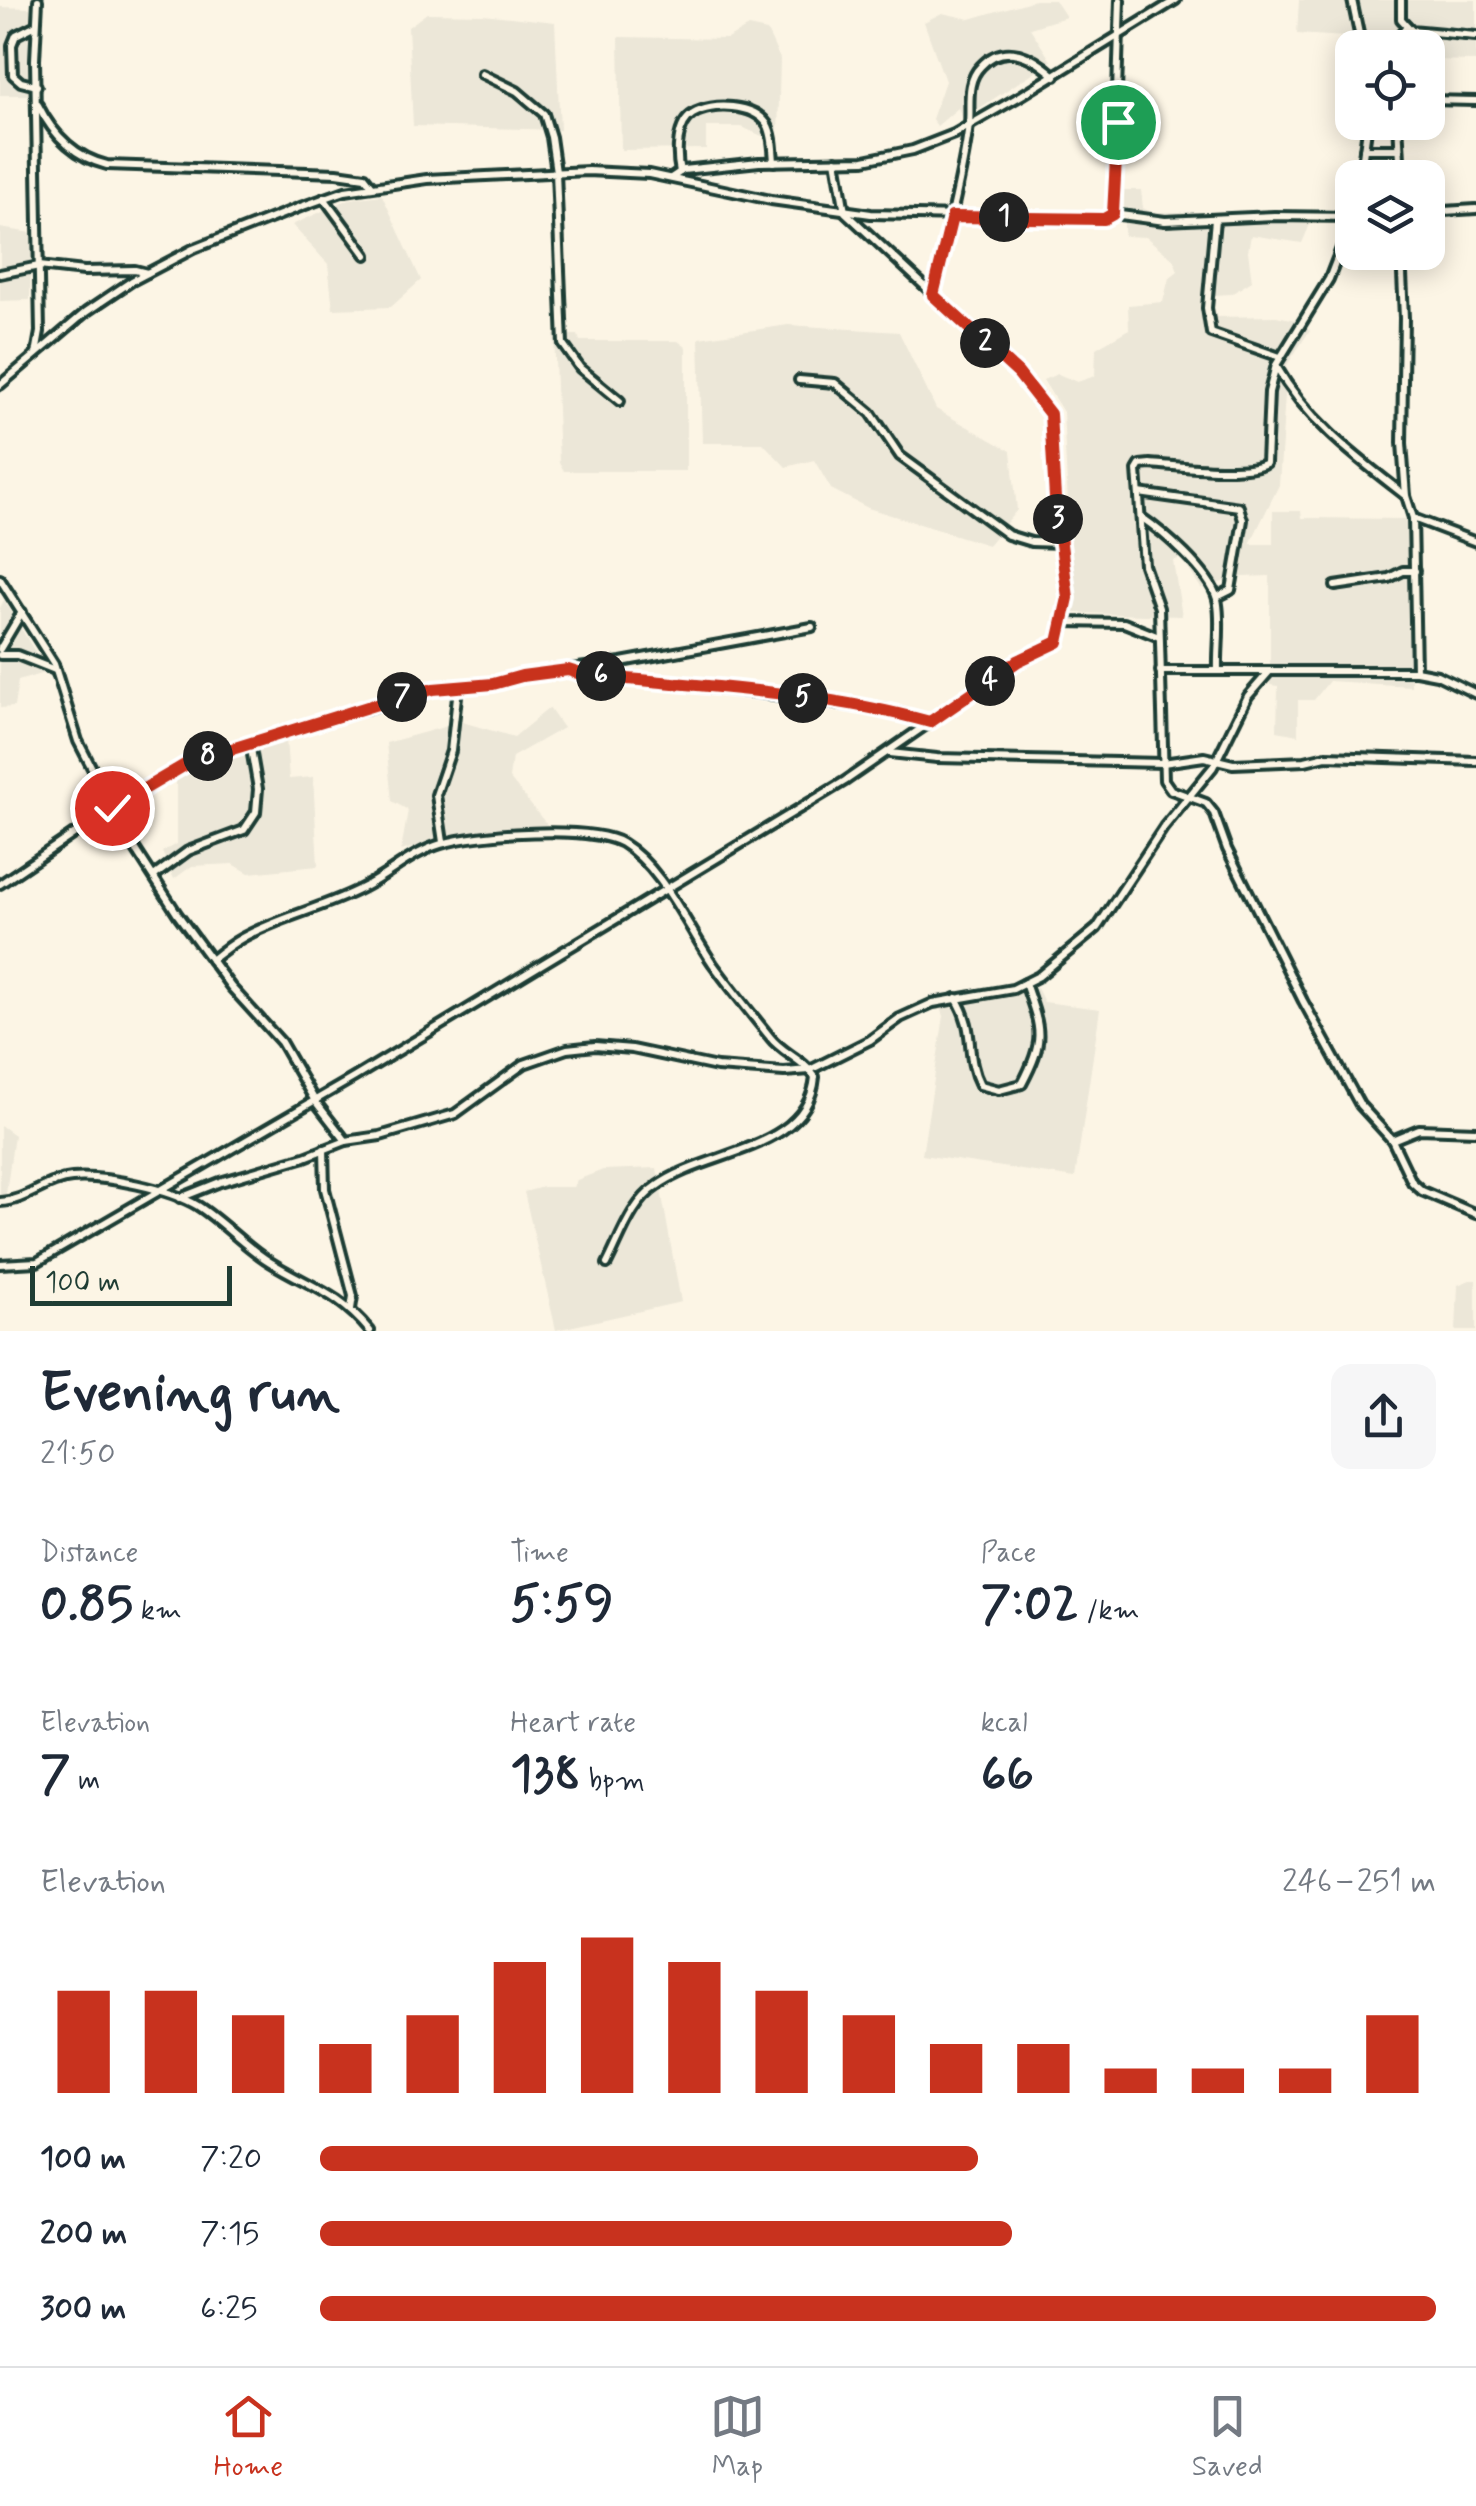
<!DOCTYPE html>
<meta charset="utf-8">
<style>
body{margin:0;font-family:Mynerve,sans-serif;background:#f6f6f7;color:#1f2937;height:100vh;display:flex;flex-direction:column;font-size:38px;white-space:nowrap}
*{box-sizing:border-box;margin:0}
p{font-size:32px;color:#747a83}
.icon{flex:none;width:55px;height:55px;fill:none;stroke:currentColor;stroke-width:2;stroke-linecap:round;stroke-linejoin:round}
.map{position:relative;height:1331px;overflow:hidden}
.side{display:flex;flex-direction:column;background:#fff;flex:1}
.side>*{flex:none}
.tools{position:absolute;left:1335px;top:30px;display:grid;gap:20px}
.tools a{display:grid;place-items:center;width:110px;height:110px;border-radius:20px;background:#fff;box-shadow:0 5px 25px #0003;font-size:50px}
.scale{position:absolute;left:30px;bottom:25px;width:202px;box-sizing:border-box;padding-left:10px;border:5px solid #1f3d34;border-top:0;font-size:28px;line-height:35px;white-space:nowrap;color:#1f3d34;-webkit-text-stroke:8px #fcf5e5;paint-order:stroke}
.pin{position:absolute;display:grid;place-items:center;width:85px;height:85px;color:#fff;margin:-42px;border:5px solid #fff;border-radius:50%;box-shadow:0 2px 10px #0007}
.km{position:absolute;width:50px;height:50px;margin:-25px;border-radius:50%;background:#222;color:#fff;font-size:28px;line-height:50px;text-align:center}
.round{display:grid;place-items:center;flex:none;width:105px;height:105px;border-radius:20px;background:#f6f6f7}
.head{display:flex;align-items:center;justify-content:space-between;height:170px;padding:0 40px}
h1{font-size:55px;font-weight:700;line-height:75px}
.stats{display:grid;grid-template-columns:repeat(3,1fr);gap:15px;height:170px;padding:10px 40px}
.stats div{display:grid;align-content:center}
.stats b{font-size:50px;font-weight:700}
.stats small{font-size:28px;font-weight:400}
.stats p{font-size:28px}
.chart{height:280px;padding:20px 40px}
.chart p{display:flex;justify-content:space-between}
.chart svg{width:100%;height:180px;margin-top:10px;stroke:#c8321e;stroke-width:6}
ul{padding:0 40px;list-style:none;font-size:32px}
li{display:grid;grid-template-columns:160px 120px 1fr;align-items:center;height:75px}
li i{height:25px;border-radius:12px;background:#c8321e}
.tabs{display:flex;justify-content:space-around;align-items:center;height:140px;border-top:2px solid #e0e1e3;background:#fff;font-size:28px;color:#747a83}
.tabs a{display:grid;justify-items:center;gap:5px}
.tabs .on{color:#c8321e}
.map>svg:first-child{display:block}
.built{fill:#ece7d8}
.lines{fill:none;stroke-linecap:round;stroke-linejoin:round}
.lane-casing{stroke:#1f3d34;stroke-width:14}
.lane{stroke:#fcf5e5;stroke-width:6}
.route-casing{stroke:#fff;stroke-width:20}
.route{stroke:#c8321e;stroke-width:12}
</style>
<div class="map">
<svg width="1476" height="1331" viewBox="0 0 1476 1331">
<rect width="100%" height="100%" fill="#fcf5e5"/>
<filter id="ink" filterUnits="userSpaceOnUse"><feTurbulence type="fractalNoise" baseFrequency=".01" numOctaves="2"/><feDisplacementMap in="SourceGraphic" scale="20" xChannelSelector="R" yChannelSelector="G"/><feConvolveMatrix kernelMatrix="1 2 1 2 8 2 1 2 1" color-interpolation-filters="sRGB"/></filter>
<g filter="url(#ink)">
<!-- built -->
<g class="built">
<path d="M1035,0H1055L1066,17L1030,28L1051,61L963,119L958,108L937,126L932,119L945,81L924,22L942,13L970,19Z"/>
<path d="M1299,0H1476V61L1428,60V48H1352V58L1345,37L1297,34Z"/>
<path d="M0,7L30,8L31,95H0Z"/>
<path d="M427,13L483,14L555,22L560,130L413,126L408,27Z"/>
<path d="M748,27L767,31L780,59L778,135L762,136L742,127H706V149L621,150L619,37L727,39Z"/>
<path d="M1124,190H1141L1143,208L1151,212L1315,213L1302,243L1251,235L1248,251L1252,281L1231,294L1214,295V317L1276,316L1297,320L1310,330L1287,365L1279,485L1250,544H1273V511H1301L1302,518L1409,519L1411,686L1329,681L1314,700H1298V735L1277,731L1278,686L1270,685V576L1242,577L1201,588L1181,558L1173,561L1182,616L1074,613L1063,412L1043,380L1058,374L1077,382L1095,376L1096,348L1129,329L1128,305L1163,302L1169,278L1178,271L1174,260L1146,237L1124,236Z"/>
<path d="M382,195L421,280L391,307L333,309L328,264L292,225L349,199Z"/>
<path d="M0,228L32,233L30,300L0,301Z"/>
<path d="M788,325L899,332L936,409L1011,451L1017,510L988,545L868,508L831,489L814,460L786,467L763,443H702L699,338Z"/>
<path d="M554,335H578L580,341H678L686,347V471H564L559,462Z"/>
<path d="M4,600L47,672L18,681L14,707L0,708V608Z"/>
<path d="M549,708L563,728L512,757L509,778L548,826L457,834L401,851L408,810L392,801L386,743L462,722L514,737Z"/>
<path d="M286,739L289,779L313,777L318,866L249,873L233,864L192,866L174,879L162,852L176,844V776Z"/>
<path d="M1037,988L1044,1002L1100,1009L1075,1178L922,1155L944,1016L941,1008L945,1005Z"/>
<path d="M0,1125L14,1135L6,1194H0Z"/>
<path d="M657,1168L681,1302L556,1330L524,1192L543,1187H573L577,1180L603,1170Z"/>
<path d="M1470,1280H1476V1331H1456L1458,1285Z"/>
</g>
<g class="lines">
<!-- lane casing -->
<g class="lane-casing">
<g id="lane">
<path d="M1352,0L1362,48"/>
<path d="M1401,0V19L1411,30L1476,36"/>
<path d="M36,25L16,35L12,45L13,75L21,82L37,86"/>
<path d="M1394,48V42L1407,26"/>
<path d="M482,74L517,91L544,114L551,137L556,172L563,344L580,368L620,401"/>
<path d="M1428,100L1476,101"/>
<path d="M38,105C53,135 74,157 107,165L337,173L365,177L372,186"/>
<path d="M1398,122L1401,178"/>
<path d="M1364,149H1399"/>
<path d="M680,172C676,154 676,124 693,114C712,102 754,104 767,124C773,134 773,150 774,162"/>
<path d="M671,178L683,170L759,162L864,160L913,150L954,134L1022,95L1176,0"/>
<path d="M1360,178L1368,122"/>
<path d="M324,198L366,255"/>
<path d="M1428,212L1476,209"/>
<path d="M1113,214L1165,221L1274,216L1352,217"/>
<path d="M1215,219L1207,308L1211,333L1280,357"/>
<path d="M1352,220L1329,279L1276,365L1269,392L1266,463C1245,475 1176,466 1150,464L1140,465L1137,470L1144,565L1159,608L1164,780L1171,790L1206,803L1214,813L1227,849L1303,1001L1360,1105L1392,1140L1412,1182L1422,1191L1476,1214"/>
<path d="M1401,252L1404,318L1402,443L1406,496L1413,518L1416,671"/>
<path d="M0,274L39,266L84,271L135,270L147,273"/>
<path d="M934,294C945,238 962,182 969,125C971,104 965,82 981,66C1005,40 1034,57 1055,76"/>
<path d="M36,354L40,332L35,60L38,0"/>
<path d="M1276,366C1308,422 1356,457 1406,496"/>
<path d="M799,380L835,383L871,413L900,456L1008,535L1031,542L1061,543"/>
<path d="M0,385L86,312L132,281L193,249L303,206L345,191L373,187L427,179L588,171L649,174L771,200L871,214L1104,219L1113,214L1120,0"/>
<path d="M1139,493L1239,507L1243,520L1231,590L1217,597"/>
<path d="M1141,517C1163,532 1210,572 1217,599C1222,620 1217,649 1218,671"/>
<path d="M1413,518L1476,542"/>
<path d="M0,579L54,664L78,741L127,836L178,915L231,987L281,1042L315,1101L346,1141"/>
<path d="M1335,586L1389,578L1403,571H1415"/>
<path d="M1063,622L1124,623L1159,637"/>
<path d="M0,649L22,612"/>
<path d="M0,655H17L55,670"/>
<path d="M571,671L806,699L890,711L929,722"/>
<path d="M1160,671H1416L1437,675L1476,694"/>
<path d="M890,753L937,758L1163,763L1204,757L1233,764L1305,761L1326,756L1476,761"/>
<path d="M443,842L436,795L451,751L458,687"/>
<path d="M154,876L188,851L244,830L256,812L258,789L250,743"/>
<path d="M0,884L112,808L191,761L433,689L493,684L522,676L621,662L812,627"/>
<path d="M211,960C221,952 231,944 242,938C279,917 324,908 362,888C390,874 411,853 441,844C477,833 590,825 622,843C662,867 687,926 713,964C731,989 751,1013 770,1037C782,1053 803,1059 815,1077C808,1152 706,1150 657,1186C631,1203 621,1237 607,1264"/>
<path d="M956,998C977,1032 964,1054 980,1085L999,1090L1022,1084C1046,1039 1041,1029 1025,983"/>
<path d="M1392,1140L1419,1129L1476,1131"/>
<path d="M324,1149L325,1189L353,1296L351,1309"/>
<path d="M180,1198L220,1182L305,1157L346,1141L380,1136L455,1114L524,1064L567,1049L595,1046L632,1049L717,1067L784,1072L810,1070L870,1040L900,1018L933,1003L1013,989L1039,976L1097,928L1164,827L1213,767L1248,696L1269,672"/>
<path d="M0,1202C27,1201 46,1180 72,1178C104,1175 170,1189 198,1206C223,1222 244,1246 270,1262C310,1287 338,1292 370,1331"/>
<path d="M0,1264L37,1262L355,1077L845,781L1019,661L1058,642L1068,599L1055,498L1051,414L1018,373L845,212L836,160"/>
</g>
</g>
<!-- lane -->
<use href="#lane" class="lane"/>
</g>
</g>
<g class="lines" filter="url(#ink)">
<!-- route casing -->
<g class="route-casing">
<path id="route" d="M112,808L190,762L374,705L433,689L493,684L522,676L568,670L584,675C699,686 819,691 930,722L1018,661L1058,642L1068,598L1055,498L1050,414L1018,373L933,295L952,217L1104,219L1113,214L1118,122"/>
</g>
<!-- route -->
<use href="#route" class="route"/>
</g>
</svg>
<div class="tools">
<a><svg class="icon" aria-label="locate" viewBox="0 0 24 24"><circle cx="12" cy="12" r="6"/><path d="M12 2v4M12 18v4M2 12h4M18 12h4"/></svg></a>
<a><svg class="icon" aria-label="layers" viewBox="0 0 24 24"><path d="M12 4l9 5-9 5-9-5zM3 14l9 5 9-5"/></svg></a>
</div>
<div class="scale">100 m</div>
<div class="pin" style="left:1118px;top:122px;background:#1e9e55"><svg class="icon" aria-label="arrive" viewBox="0 0 24 24"><path d="M6 21V4h12l-3 4 3 4H6"/></svg></div>
<div class="pin" style="left:112px;top:808px;background:#d93025"><svg class="icon" aria-label="check" viewBox="0 0 24 24"><path d="M5 12l5 5 9-10"/></svg></div>
<b class="km" style="left:1004px;top:217px">1</b>
<b class="km" style="left:985px;top:343px">2</b>
<b class="km" style="left:1058px;top:519px">3</b>
<b class="km" style="left:990px;top:681px">4</b>
<b class="km" style="left:803px;top:698px">5</b>
<b class="km" style="left:601px;top:676px">6</b>
<b class="km" style="left:402px;top:697px">7</b>
<b class="km" style="left:208px;top:756px">8</b>
</div>
<section class="side">
<div class="head"><div><h1>Evening run</h1><p>21:50</p></div><a class="round"><svg class="icon" aria-label="share" viewBox="0 0 24 24"><path d="M12 15V3M7 8l5-5 5 5M5 13v7h14v-7"/></svg></a></div>
<div class="stats">
<div><p>Distance</p><b>0.85<small> km</small></b></div>
<div><p>Time</p><b>5:59</b></div>
<div><p>Pace</p><b>7:02<small> /km</small></b></div>
</div>
<div class="stats">
<div><p>Elevation</p><b>7<small> m</small></b></div>
<div><p>Heart rate</p><b>138<small> bpm</small></b></div>
<div><p>kcal</p><b>66</b></div>
</div>
<div class="chart"><p><span>Elevation</span>246–251 m</p>
<svg viewBox="0 0 160 44" preserveAspectRatio="none"><path d="M5 44V19M15 44V19M25 44V25M35 44V32M45 44V25M55 44V12M65 44V6M75 44V12M85 44V19M95 44V25M105 44V32M115 44V32M125 44V38M135 44V38M145 44V38M155 44V25"/></svg>
</div>
<ul>
<li><b>100 m</b>7:20<i style="width:59%"></i></li>
<li><b>200 m</b>7:15<i style="width:62%"></i></li>
<li><b>300 m</b>6:25<i style="width:100%"></i></li>
</ul>
</section>
<nav class="tabs">
<a class="on"><svg class="icon" aria-label="home" viewBox="0 0 24 24"><path d="M3 11l9-7 9 7M6 9v11h12V9"/></svg>Home</a>
<a><svg class="icon" aria-label="map" viewBox="0 0 24 24"><path d="M3 6l6-2 6 2 6-2v14l-6 2-6-2-6 2zM9 4v14M15 6v14"/></svg>Map</a>
<a><svg class="icon" aria-label="saved" viewBox="0 0 24 24"><path d="M7 4h10v16l-5-4-5 4z"/></svg>Saved</a>
</nav>
